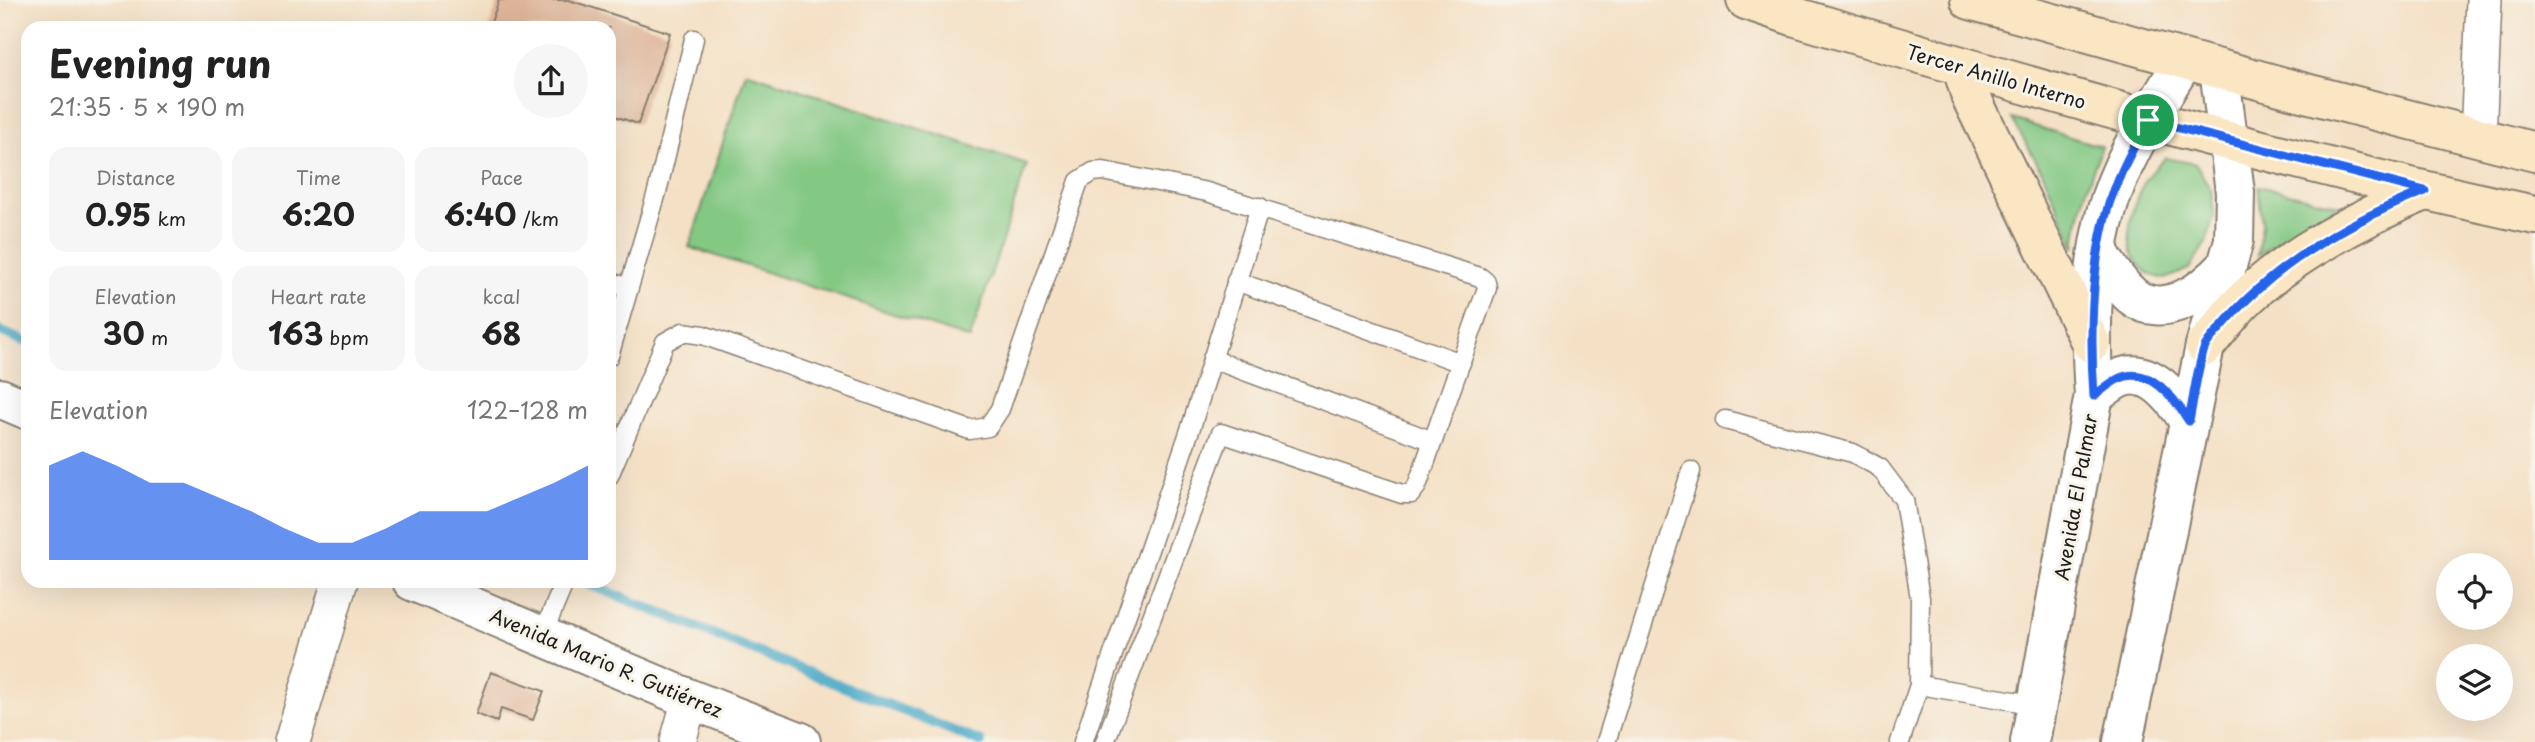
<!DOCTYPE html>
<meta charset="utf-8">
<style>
body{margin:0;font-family:"Playpen Sans",sans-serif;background:#f6f6f6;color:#222;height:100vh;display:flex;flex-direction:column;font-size:26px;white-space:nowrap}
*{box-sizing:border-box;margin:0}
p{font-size:23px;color:#767676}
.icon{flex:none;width:38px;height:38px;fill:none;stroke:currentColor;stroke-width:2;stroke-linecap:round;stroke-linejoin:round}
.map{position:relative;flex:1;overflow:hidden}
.drawer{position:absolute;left:21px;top:21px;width:595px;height:567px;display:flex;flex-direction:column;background:#fff;border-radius:21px;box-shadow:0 7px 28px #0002}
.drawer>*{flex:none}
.controls{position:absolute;left:2436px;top:553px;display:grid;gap:14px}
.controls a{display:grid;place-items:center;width:77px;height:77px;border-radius:50%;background:#fff;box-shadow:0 7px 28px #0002;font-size:35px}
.pin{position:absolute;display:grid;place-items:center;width:60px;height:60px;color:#fff;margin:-30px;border:4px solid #fff;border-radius:50%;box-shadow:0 2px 7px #0007}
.round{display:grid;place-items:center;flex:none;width:74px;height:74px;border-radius:37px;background:#f6f6f6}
.overview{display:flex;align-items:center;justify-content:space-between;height:119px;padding:0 28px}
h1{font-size:38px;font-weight:700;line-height:52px}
.metrics{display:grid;grid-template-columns:repeat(3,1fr);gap:10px;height:119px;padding:7px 28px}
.metrics div{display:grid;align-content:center;border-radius:18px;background:#f6f6f6;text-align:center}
.metrics b{font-size:30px;font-weight:700}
.metrics small{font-size:19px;font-weight:400}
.metrics p{font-size:19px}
.chart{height:196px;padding:14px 28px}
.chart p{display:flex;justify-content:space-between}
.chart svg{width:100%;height:126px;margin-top:7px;fill:#2563eb;opacity:.7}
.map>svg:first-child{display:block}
.green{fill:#83c883;stroke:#507250;stroke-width:2}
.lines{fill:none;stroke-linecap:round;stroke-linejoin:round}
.stream{stroke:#48a9c7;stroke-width:10}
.building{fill:#deb599}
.service-casing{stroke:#887e70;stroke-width:21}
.minor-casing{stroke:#887e70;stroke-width:38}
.tertiary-casing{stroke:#887e70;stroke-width:42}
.secondary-casing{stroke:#887e70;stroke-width:42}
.service{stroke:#fff;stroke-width:18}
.minor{stroke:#fff;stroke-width:35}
.tertiary{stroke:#fff;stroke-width:38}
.secondary{stroke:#fbe6c4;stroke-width:38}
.route-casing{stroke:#fff;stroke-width:14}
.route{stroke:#2563eb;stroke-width:9}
.labels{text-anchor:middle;stroke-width:6;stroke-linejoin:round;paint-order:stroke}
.street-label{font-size:19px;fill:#1c1c1c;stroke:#f7f3e8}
</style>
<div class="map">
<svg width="2535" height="742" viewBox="0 0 2535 742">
<rect width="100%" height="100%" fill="#f7f3e8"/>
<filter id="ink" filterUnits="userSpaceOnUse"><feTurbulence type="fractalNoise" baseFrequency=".0143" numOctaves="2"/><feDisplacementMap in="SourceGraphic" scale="14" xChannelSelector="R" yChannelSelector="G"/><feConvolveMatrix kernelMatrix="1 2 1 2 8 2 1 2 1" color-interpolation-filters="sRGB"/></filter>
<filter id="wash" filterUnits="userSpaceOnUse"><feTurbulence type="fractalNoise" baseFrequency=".00686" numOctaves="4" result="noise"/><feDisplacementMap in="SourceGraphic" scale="28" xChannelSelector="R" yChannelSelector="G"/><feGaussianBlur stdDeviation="1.57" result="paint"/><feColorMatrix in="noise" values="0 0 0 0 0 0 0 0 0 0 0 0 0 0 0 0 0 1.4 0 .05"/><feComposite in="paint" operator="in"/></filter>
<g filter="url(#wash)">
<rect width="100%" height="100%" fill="#f4e0c5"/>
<!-- green -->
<g class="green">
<path d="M746,72L1027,164L970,339L689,247Z"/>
<path d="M2012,119L2102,147C2088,180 2078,212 2075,248L2043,173Z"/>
<path d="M2165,158L2196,164L2211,190L2214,215L2207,241L2189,269L2165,279C2159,277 2149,276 2145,271C2119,249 2130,209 2144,183C2149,174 2158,166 2165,158Z"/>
<path d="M2258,186L2339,205L2307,223L2258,255L2262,223Z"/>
</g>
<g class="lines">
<!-- stream -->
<g class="stream">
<path d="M0,331L28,343"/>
<path d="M581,581L981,742"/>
</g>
</g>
<g id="blocks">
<!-- building -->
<g class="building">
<path d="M499,0H569L670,33L638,124L609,114V28H489Z"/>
<path d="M491,672L544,691L533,720L501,709L497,722L476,714Z"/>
</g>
</g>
</g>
<g filter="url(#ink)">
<use href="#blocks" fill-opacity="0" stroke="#887e70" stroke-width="2"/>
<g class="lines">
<!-- service casing -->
<g class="service-casing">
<g id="service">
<path d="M609,281L628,288"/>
<path d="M1236,281L1461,363"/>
<path d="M609,356L657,192L694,39"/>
<path d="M1212,359L1433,441"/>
<path d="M1725,420L1853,453L1880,468L1904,500L1920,598L1919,685L1900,742"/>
<path d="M609,476L665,342L683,332L703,335L970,430L988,427L1000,409L1079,181L1093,172L1103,171L1207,192L1480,277L1486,282L1487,288L1417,486L1411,494H1402L1221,433L1105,742"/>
<path d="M542,636L565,581"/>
<path d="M1919,685L2038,705"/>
<path d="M1083,742L1192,424L1260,207"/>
<path d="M1606,742L1691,471"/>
</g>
</g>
<!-- minor casing -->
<g class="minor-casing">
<g id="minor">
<path d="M2478,138L2484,0"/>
<path d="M292,742L340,581"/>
<path d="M678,742L690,699"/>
</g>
</g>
<!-- tertiary casing -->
<g class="tertiary-casing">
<g id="tertiary">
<path d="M2099,252C2108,268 2118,284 2132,296C2164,322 2206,289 2227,266"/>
<path d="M2094,395C2102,390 2110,383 2118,379C2149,364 2174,398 2189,421"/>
<path d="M0,398L28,410"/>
<path d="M412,581L690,699L801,742"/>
<path d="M2030,742L2094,395C2090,337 2090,270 2106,213C2121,158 2155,109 2184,60"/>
<path d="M2123,742L2205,346L2234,240L2235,192L2219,69"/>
</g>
</g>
<!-- secondary casing -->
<g class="secondary-casing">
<g id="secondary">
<path d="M1746,0L1796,17C2040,90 2285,162 2535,215"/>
<path d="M1970,0L2302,92L2535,152"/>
<path d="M1962,67L1971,97L2091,343"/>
<path d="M2205,346C2216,333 2227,318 2239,305C2285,257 2364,216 2425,191"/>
</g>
</g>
<!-- service -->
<use href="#service" class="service"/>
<!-- minor -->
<use href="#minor" class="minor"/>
<!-- tertiary -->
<use href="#tertiary" class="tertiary"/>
<!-- secondary -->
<use href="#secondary" class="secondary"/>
</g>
</g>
<g class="lines" filter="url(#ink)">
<!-- route casing -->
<g class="route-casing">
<path id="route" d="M2148,120L2425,191C2350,221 2274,264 2222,326C2217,332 2208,340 2205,347C2198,363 2193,402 2189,421C2174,398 2149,364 2118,379C2110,383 2102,390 2094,396C2090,339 2091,269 2106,214C2115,181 2132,150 2148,120Z"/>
</g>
<!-- route -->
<use href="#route" class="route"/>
</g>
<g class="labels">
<!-- street labels -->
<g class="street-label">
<text transform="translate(1996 77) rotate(16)" y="7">Tercer Anillo Interno</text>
<text transform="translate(2076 497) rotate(-80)" y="7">Avenida El Palmar</text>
<text transform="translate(606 663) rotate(23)" y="7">Avenida Mario R. Gutiérrez</text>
</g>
</g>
</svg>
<div class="controls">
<a><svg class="icon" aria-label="locate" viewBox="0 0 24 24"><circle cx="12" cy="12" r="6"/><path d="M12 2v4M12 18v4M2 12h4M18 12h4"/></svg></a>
<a><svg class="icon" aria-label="layers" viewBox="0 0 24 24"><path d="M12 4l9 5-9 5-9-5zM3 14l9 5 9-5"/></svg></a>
</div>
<div class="pin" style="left:2148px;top:120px;background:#1e9e55"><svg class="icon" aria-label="arrive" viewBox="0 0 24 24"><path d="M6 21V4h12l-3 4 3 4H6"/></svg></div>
<section class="drawer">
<div class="overview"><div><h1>Evening run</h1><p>21:35 · 5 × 190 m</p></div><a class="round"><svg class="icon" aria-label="share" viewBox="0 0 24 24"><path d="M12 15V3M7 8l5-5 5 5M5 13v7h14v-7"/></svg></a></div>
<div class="metrics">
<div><p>Distance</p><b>0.95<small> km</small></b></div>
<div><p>Time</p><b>6:20</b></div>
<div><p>Pace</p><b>6:40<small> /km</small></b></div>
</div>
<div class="metrics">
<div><p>Elevation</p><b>30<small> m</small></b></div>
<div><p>Heart rate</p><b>163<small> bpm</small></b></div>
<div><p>kcal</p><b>68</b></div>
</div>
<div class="chart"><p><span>Elevation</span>122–128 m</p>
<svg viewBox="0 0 160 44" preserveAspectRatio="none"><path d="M0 44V11L10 6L20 11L30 17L40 17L50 22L60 27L70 33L80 38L90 38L100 33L110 27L120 27L130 27L140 22L150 17L160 11V44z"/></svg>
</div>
</section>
</div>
